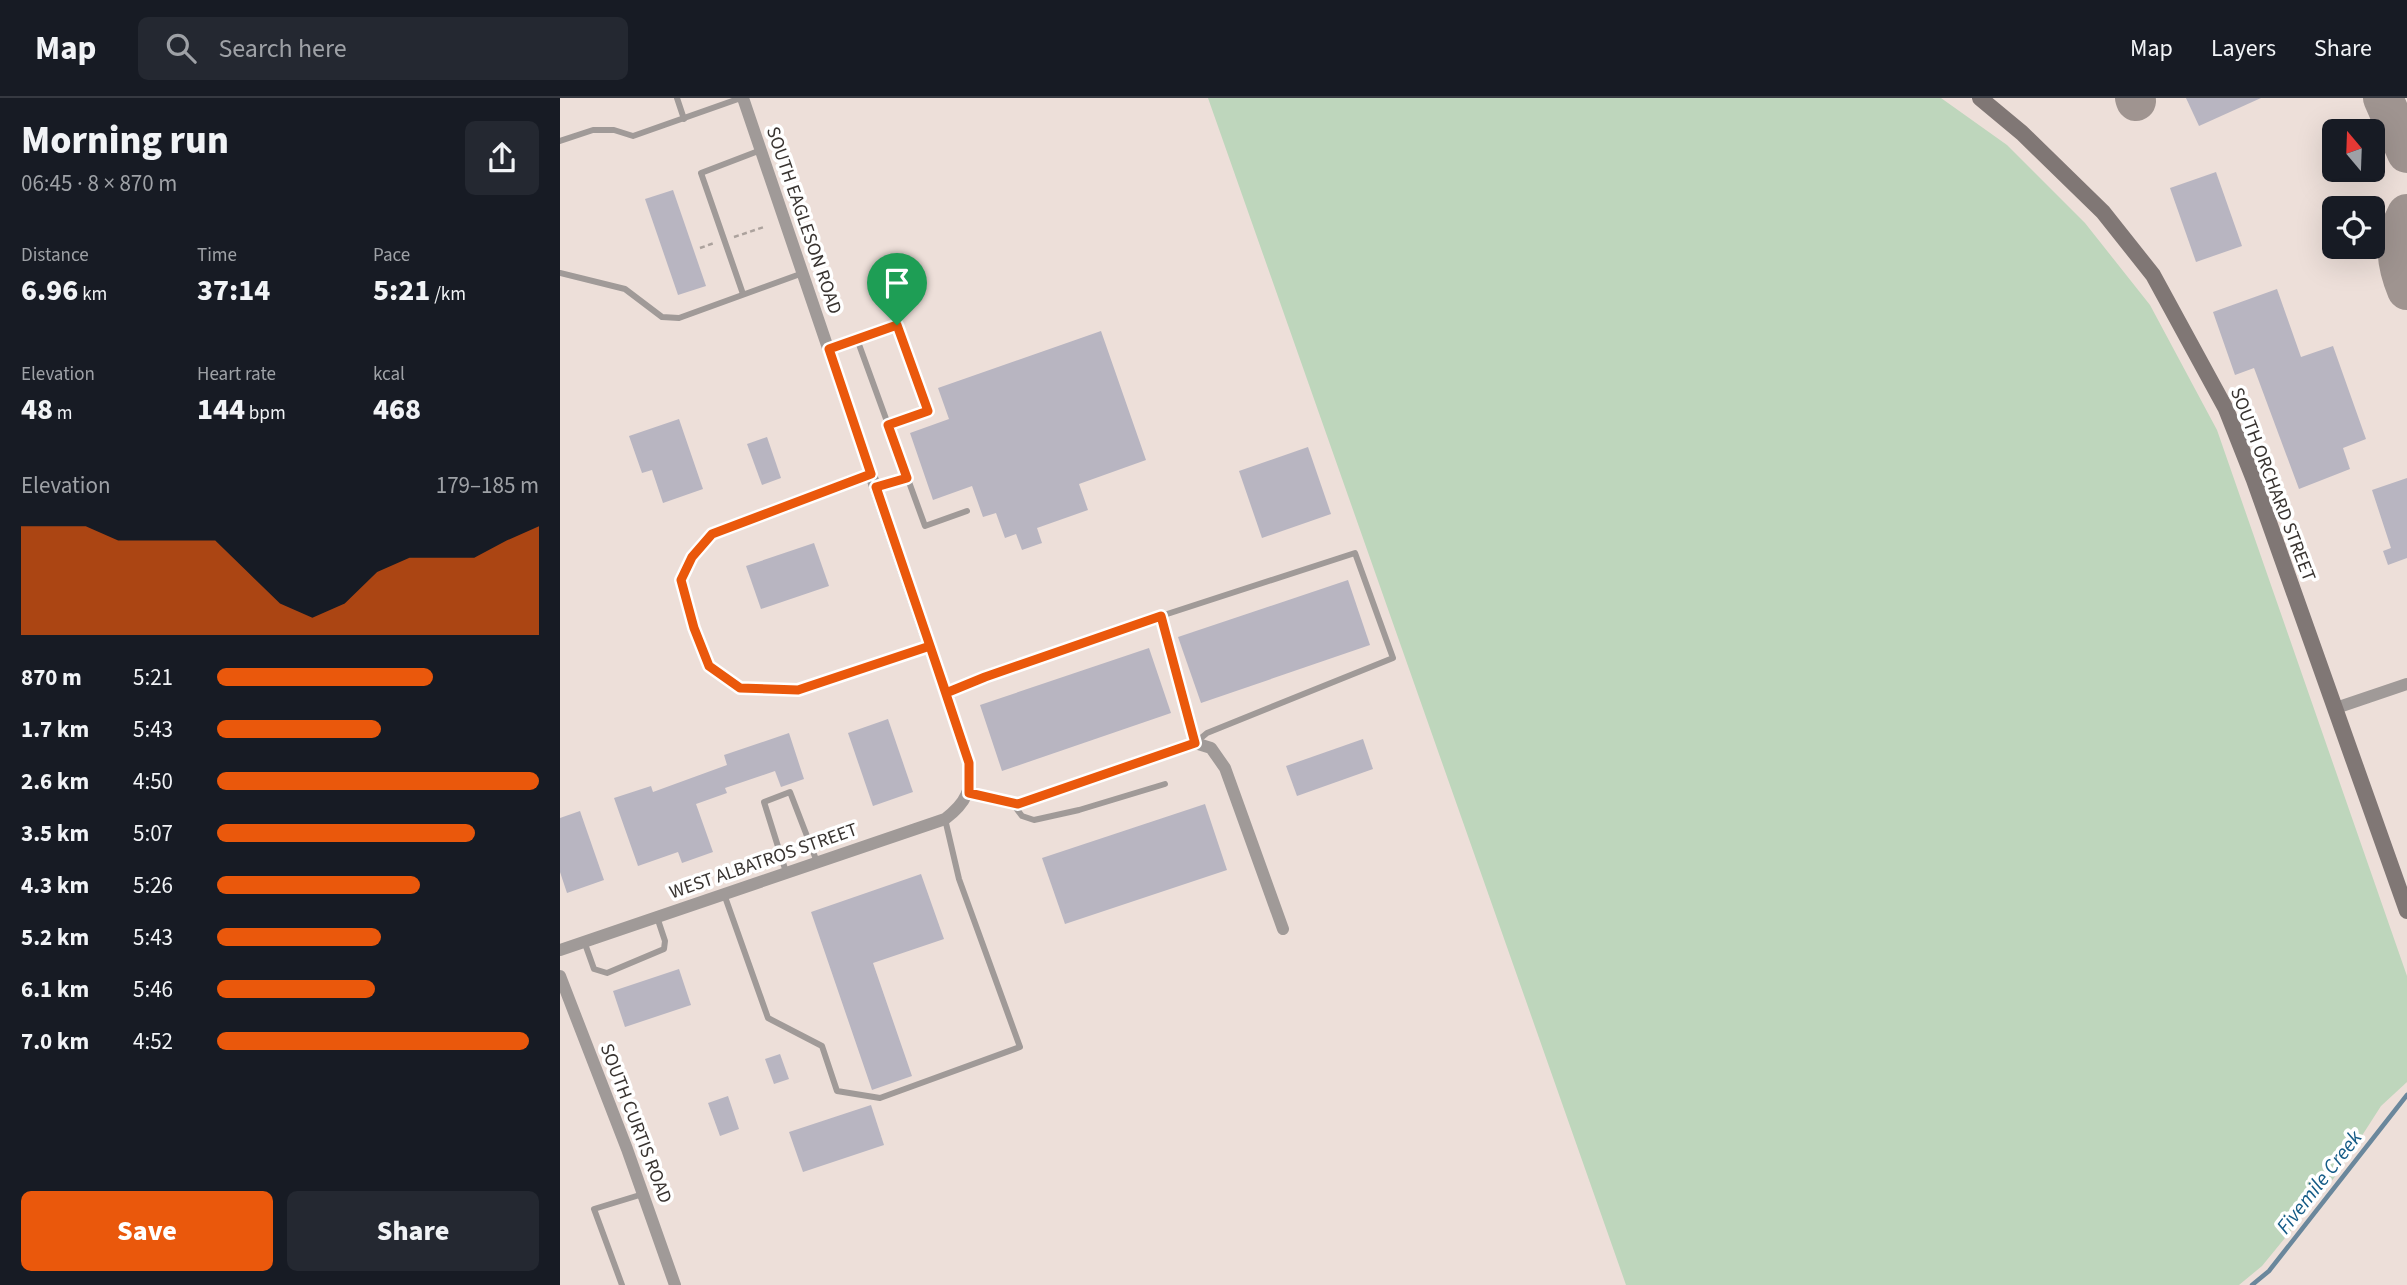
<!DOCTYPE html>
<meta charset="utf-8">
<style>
body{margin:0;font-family:"Source Sans 3",sans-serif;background:#242831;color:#f1f3f6;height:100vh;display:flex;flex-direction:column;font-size:26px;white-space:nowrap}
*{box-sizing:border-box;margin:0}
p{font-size:23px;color:#9ea1a6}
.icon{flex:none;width:38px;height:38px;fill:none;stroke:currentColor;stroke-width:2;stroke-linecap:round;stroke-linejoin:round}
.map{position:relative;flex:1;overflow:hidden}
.panel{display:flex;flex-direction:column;background:#171b24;width:560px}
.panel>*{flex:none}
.needle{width:46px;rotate:341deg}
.controls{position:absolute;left:1762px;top:21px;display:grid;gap:14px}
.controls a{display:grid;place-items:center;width:63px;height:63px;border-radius:10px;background:#171b24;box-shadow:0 7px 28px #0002;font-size:35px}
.pin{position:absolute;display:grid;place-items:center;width:60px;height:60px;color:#fff;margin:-72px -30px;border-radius:50% 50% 50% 0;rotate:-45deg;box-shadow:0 0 7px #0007}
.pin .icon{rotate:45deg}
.round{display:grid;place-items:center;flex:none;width:74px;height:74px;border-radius:10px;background:#242831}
.overview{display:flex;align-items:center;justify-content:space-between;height:119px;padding:0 21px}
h1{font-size:38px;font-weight:800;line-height:52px}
.stats{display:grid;grid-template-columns:repeat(3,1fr);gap:10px;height:119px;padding:7px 21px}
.stats div{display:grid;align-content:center}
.stats b{font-size:30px;font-weight:800}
.stats small{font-size:19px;font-weight:400}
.stats p{font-size:19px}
.chart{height:196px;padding:14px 21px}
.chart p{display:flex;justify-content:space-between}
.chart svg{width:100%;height:126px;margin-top:7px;fill:#ea580c;opacity:.7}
.cta{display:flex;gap:14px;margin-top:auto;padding:14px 21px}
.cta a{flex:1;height:80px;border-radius:10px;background:#ea580c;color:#fff;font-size:28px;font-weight:800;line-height:80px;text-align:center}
.cta a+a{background:#242831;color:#f1f3f6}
ul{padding:0 21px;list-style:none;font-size:23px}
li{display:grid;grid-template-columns:112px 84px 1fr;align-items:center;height:52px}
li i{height:18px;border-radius:9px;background:#ea580c}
header{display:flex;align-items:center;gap:42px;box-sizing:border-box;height:98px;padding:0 35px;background:#171b24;border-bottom:2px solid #363941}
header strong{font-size:33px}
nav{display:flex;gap:38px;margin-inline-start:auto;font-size:24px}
.search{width:490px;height:63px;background:#242831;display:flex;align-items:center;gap:18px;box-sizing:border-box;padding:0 24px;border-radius:10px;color:#9ea1a6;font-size:26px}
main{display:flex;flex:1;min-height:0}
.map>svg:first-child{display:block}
.green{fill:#bed6bc}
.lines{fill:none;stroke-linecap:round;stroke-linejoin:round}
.stream{stroke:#6a879c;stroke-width:4.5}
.taxiway{stroke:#9f9490;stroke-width:40}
.building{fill:#b8b5c1}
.path{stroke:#aca29d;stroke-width:2.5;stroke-dasharray:5 3.5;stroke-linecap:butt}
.service{stroke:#a09a98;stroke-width:6}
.minor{stroke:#a09a98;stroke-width:12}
.secondary{stroke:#807775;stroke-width:16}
.route-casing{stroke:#fff;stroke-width:14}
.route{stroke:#ea580c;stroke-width:9}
.labels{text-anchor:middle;stroke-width:7;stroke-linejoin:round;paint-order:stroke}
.street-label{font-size:19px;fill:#383330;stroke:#fff}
.water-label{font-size:21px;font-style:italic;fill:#155c87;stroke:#fff}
</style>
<header>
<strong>Map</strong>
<div class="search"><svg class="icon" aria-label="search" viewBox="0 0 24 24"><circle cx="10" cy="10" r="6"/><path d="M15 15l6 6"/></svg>Search here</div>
<nav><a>Map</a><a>Layers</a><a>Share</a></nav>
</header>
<main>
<section class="panel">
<div class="overview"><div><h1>Morning run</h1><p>06:45 · 8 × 870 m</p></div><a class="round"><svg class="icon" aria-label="share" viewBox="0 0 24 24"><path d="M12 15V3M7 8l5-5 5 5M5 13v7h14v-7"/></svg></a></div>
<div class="stats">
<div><p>Distance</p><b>6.96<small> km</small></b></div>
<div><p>Time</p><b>37:14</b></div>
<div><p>Pace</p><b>5:21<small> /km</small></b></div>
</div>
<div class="stats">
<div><p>Elevation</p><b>48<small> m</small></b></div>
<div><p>Heart rate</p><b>144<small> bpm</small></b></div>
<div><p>kcal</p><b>468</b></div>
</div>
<div class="chart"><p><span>Elevation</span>179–185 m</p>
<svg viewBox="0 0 160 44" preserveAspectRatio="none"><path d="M0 44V6L10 6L20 6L30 11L40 11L50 11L60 11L70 22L80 33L90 38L100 33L110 22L120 17L130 17L140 17L150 11L160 6V44z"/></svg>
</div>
<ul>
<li><b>870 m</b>5:21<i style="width:67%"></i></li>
<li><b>1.7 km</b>5:43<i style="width:51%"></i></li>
<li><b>2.6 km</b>4:50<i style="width:100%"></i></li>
<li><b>3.5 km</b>5:07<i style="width:80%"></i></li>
<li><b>4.3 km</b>5:26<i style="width:63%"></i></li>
<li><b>5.2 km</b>5:43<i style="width:51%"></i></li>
<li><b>6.1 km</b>5:46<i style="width:49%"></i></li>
<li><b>7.0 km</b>4:52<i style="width:97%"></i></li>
</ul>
<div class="cta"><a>Save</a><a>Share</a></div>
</section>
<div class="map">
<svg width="1847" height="1187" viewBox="0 0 1847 1187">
<rect width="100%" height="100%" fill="#eddfd9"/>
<!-- green -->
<path class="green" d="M648,0H1381L1447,47L1525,125L1590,207L1657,332L1847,878V984L1821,1008L1778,1075L1702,1168L1679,1187H1066Z"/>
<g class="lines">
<!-- stream -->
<path class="stream" d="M1692,1187L1709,1173L1847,997"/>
<!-- taxiway -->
<g class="taxiway">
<path d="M1575,0L1576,3"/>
<path d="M1823,0L1847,55"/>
<path d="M1847,116C1833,142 1836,165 1847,192"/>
</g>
</g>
<!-- building -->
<g class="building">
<path d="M1626,0H1701L1639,28Z"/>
<path d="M1656,74L1682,148L1636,164L1610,90Z"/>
<path d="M113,92L146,188L118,197L85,101Z"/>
<path d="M1717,191L1741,259L1773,248L1806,341L1783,350L1790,371L1739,391L1694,270L1675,277L1653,214Z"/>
<path d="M541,233L586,362L519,386L528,412L477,430L482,445L462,452L456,436L445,440L436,415L423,419L412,388L373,402L350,335L389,321L378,290Z"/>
<path d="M119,321L143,391L103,405L92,372L82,375L69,338Z"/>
<path d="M207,339L221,380L202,387L187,346Z"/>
<path d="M748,349L771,416L702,440L679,373Z"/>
<path d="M1847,380V460L1828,467L1823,453L1831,450L1812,392Z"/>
<path d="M254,445L269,488L201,511L186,468Z"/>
<path d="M788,482L810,547L641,605L618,539Z"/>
<path d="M589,550L611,615L442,673L420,607Z"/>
<path d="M328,621L353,694L313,708L288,635Z"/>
<path d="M229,635L244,681L221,689L215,673L165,690L167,695L136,706L153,754L122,765L118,754L78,768L54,700L91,688L93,694L167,667L164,657Z"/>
<path d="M803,641L813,671L737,698L726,668Z"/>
<path d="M645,706L667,772L505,826L482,760Z"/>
<path d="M20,713L44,782L7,795L0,774V720Z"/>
<path d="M361,776L384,841L313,865L352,978L312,992L251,814Z"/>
<path d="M119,871L131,907L65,929L53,893Z"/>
<path d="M220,956L229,981L214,986L205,961Z"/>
<path d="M168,998L179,1031L160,1038L148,1005Z"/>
<path d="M311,1007L324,1047L243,1074L229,1034Z"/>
</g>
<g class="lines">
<!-- path -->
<g class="path">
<path d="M174,139L204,129"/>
<path d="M140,150L154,145"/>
</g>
<!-- service -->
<g class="service">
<path d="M117,0L124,21"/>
<path d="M0,43L33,32H54L73,38L181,0"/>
<path d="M0,175L65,191L102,219L119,220L243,175"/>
<path d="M183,196L141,75L201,52"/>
<path d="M297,241L365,428L407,413"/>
<path d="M269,251L337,227L368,313L328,327"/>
<path d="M311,376L152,436L132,459L121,482L134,530L148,568L180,590L238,592L370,548"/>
<path d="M316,389L347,380"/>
<path d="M385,595L425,578L601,518L795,455L833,560L647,635L635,645L601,518"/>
<path d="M453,706L462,718L474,722L519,712L605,686"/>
<path d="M226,774L204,704L230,694L257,764"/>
<path d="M164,796L208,920L262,948L277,993L320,1000L460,949L399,781L385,721"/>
<path d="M24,843L34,871L47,875L104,851L105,843L97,819"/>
<path d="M62,1187L34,1111L83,1096"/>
</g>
<!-- minor -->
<g class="minor">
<path d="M1776,610L1847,586"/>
<path d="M409,695L458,706L635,645L651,650L665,670L723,831"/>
<path d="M0,852L385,721C406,705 413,691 409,665L183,0"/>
<path d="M0,878L67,1051L115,1187"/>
</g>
<!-- secondary -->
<path class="secondary" d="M1420,0L1462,35L1543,114L1593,177L1666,311L1694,382L1847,813"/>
</g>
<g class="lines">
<!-- route casing -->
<g class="route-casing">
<path id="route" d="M337,227L269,251L311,376L152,436L132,459L121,482L134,530L149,568L180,590L238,592L370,548L409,665V695L458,706L635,645L601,518L425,579L386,595L316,389L347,380L328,327L368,313L337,227"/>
</g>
<!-- route -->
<use href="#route" class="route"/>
</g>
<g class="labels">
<!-- street labels -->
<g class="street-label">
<text transform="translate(245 122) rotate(71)" y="7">SOUTH EAGLESON ROAD</text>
<text transform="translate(1714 386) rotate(69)" y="7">SOUTH ORCHARD STREET</text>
<text transform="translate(203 762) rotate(-19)" y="7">WEST ALBATROS STREET</text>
<text transform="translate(77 1025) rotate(69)" y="7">SOUTH CURTIS ROAD</text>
</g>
<!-- water labels -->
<g class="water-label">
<text transform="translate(1759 1084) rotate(-52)" y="7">Fivemile Creek</text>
</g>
</g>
</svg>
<div class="controls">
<a><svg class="needle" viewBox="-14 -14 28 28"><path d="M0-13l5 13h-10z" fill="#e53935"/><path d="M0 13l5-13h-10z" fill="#9ea1a6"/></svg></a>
<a><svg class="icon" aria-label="locate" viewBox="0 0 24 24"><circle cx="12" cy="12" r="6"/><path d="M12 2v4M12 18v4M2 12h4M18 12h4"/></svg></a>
</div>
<div class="pin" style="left:337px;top:227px;background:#1e9e55"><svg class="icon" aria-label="arrive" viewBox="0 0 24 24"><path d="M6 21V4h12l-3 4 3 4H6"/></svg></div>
</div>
</main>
